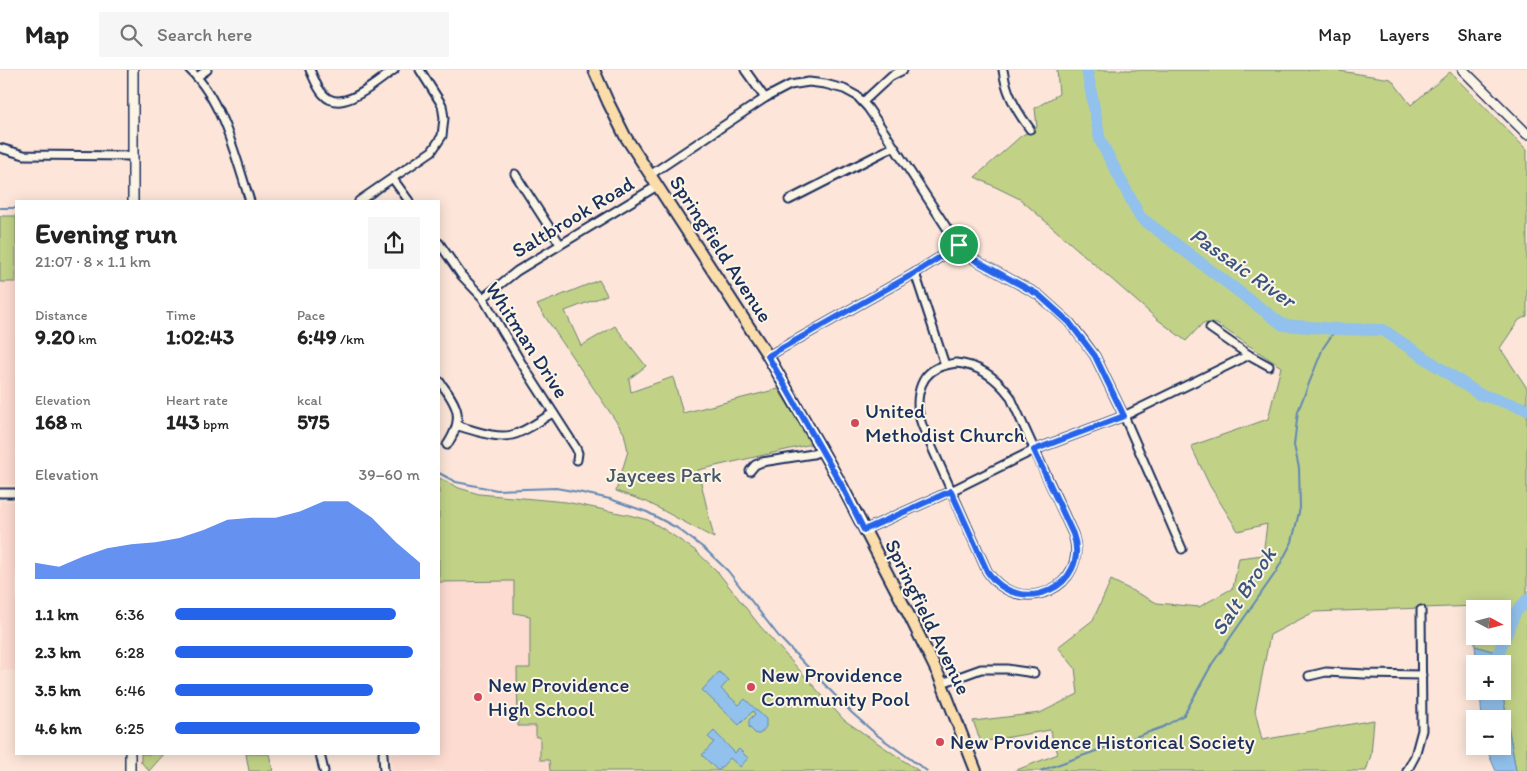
<!DOCTYPE html>
<meta charset="utf-8">
<style>
body{margin:0;font-family:Itim,sans-serif;background:#f6f6f6;color:#222;height:100vh;display:flex;flex-direction:column;font-size:19px;white-space:nowrap}
*{box-sizing:border-box;margin:0}
p{font-size:16px;color:#767676}
.icon{flex:none;width:28px;height:28px;fill:none;stroke:currentColor;stroke-width:2;stroke-linecap:round;stroke-linejoin:round}
.map{position:relative;flex:1;overflow:hidden}
.sheet{position:absolute;left:15px;top:130px;width:425px;height:555px;display:flex;flex-direction:column;background:#fff;border-radius:0px;box-shadow:0 2px 12px #0003}
.sheet>*{flex:none}
.needle{width:32px;rotate:97deg}
.buttons{position:absolute;left:1466px;top:530px;display:grid;gap:10px}
.buttons a{display:grid;place-items:center;width:45px;height:45px;border-radius:0px;background:#fff;box-shadow:0 2px 12px #0003;font-size:25px}
.pin{position:absolute;display:grid;place-items:center;width:42px;height:42px;color:#fff;margin:-21px;border:2px solid #fff;border-radius:50%;box-shadow:0 1px 5px #0007}
.round{display:grid;place-items:center;flex:none;width:52px;height:52px;border-radius:0px;background:#f6f6f6}
.headline{display:flex;align-items:center;justify-content:space-between;height:85px;padding:0 20px}
h1{font-size:28px;font-weight:700;line-height:38px}
.metrics{display:grid;grid-template-columns:repeat(3,1fr);gap:8px;height:85px;padding:5px 20px}
.metrics div{display:grid;align-content:center}
.metrics b{font-size:21px;font-weight:700}
.metrics small{font-size:14px;font-weight:400}
.metrics p{font-size:14px}
.chart{height:140px;padding:10px 20px}
.chart p{display:flex;justify-content:space-between}
.chart svg{width:100%;height:90px;margin-top:5px;fill:#2563eb;opacity:.7}
ul{padding:0 20px;list-style:none;font-size:16px}
li{display:grid;grid-template-columns:80px 60px 1fr;align-items:center;height:38px}
li i{height:12px;border-radius:6px;background:#2563eb}
header{display:flex;align-items:center;gap:30px;box-sizing:border-box;height:70px;padding:0 25px;background:#fff;border-bottom:1px solid #e0e0e0}
header strong{font-size:24px}
nav{display:flex;gap:28px;margin-inline-start:auto;font-size:18px}
.search{width:350px;height:45px;background:#f6f6f6;display:flex;align-items:center;gap:12px;box-sizing:border-box;padding:0 18px;border-radius:0px;color:#767676;font-size:19px}
.map>svg:first-child{display:block}
.built{fill:#fddbd1}
.green{fill:#c1d287;stroke:#6e8072}
.water{fill:#91c1ec;stroke:#6287b3}
.lines{fill:none;stroke-linecap:round;stroke-linejoin:round}
.stream{stroke:#6287b3;stroke-width:2}
.river{stroke:#91c1ec;stroke-width:12}
.minor-casing{stroke:#1b2f5e;stroke-width:11}
.tertiary-casing{stroke:#1b2f5e;stroke-width:12}
.primary-casing{stroke:#1b2f5e;stroke-width:14}
.minor{stroke:#fcf5e5;stroke-width:7}
.tertiary{stroke:#fcf5e5;stroke-width:9}
.primary{stroke:#fbdcab;stroke-width:10}
.route-casing{stroke:#fff;stroke-width:10}
.route{stroke:#2563eb;stroke-width:6}
.poi-dot{fill:#d1495b;stroke:#fcf5e5;stroke-width:2}
.labels{text-anchor:middle;stroke-width:4;stroke-linejoin:round;paint-order:stroke}
.street-label{font-size:21px;fill:#1b2f5e;stroke:#fcf5e5}
.poi-label{font-size:21px;fill:#1b2f5e;stroke:#fcf5e5;text-anchor:start}
.park-label{font-size:21px;fill:#445868;stroke:#fcf5e5}
.water-label{font-size:22px;font-style:italic;fill:#385482;stroke:#fcf5e5}
</style>
<header>
<strong>Map</strong>
<div class="search"><svg class="icon" aria-label="search" viewBox="0 0 24 24"><circle cx="10" cy="10" r="6"/><path d="M15 15l6 6"/></svg>Search here</div>
<nav><a>Map</a><a>Layers</a><a>Share</a></nav>
</header>
<div class="map">
<svg width="1527" height="701" viewBox="0 0 1527 701">
<rect width="100%" height="100%" fill="#fde6d9"/>
<filter id="ink" filterUnits="userSpaceOnUse"><feTurbulence type="fractalNoise" baseFrequency=".02" numOctaves="2"/><feDisplacementMap in="SourceGraphic" scale="10" xChannelSelector="R" yChannelSelector="G"/><feConvolveMatrix kernelMatrix="1 2 1 2 8 2 1 2 1" color-interpolation-filters="sRGB"/></filter>
<g filter="url(#ink)">
<!-- built -->
<g class="built">
<path d="M0,212H16V414L0,415Z"/>
<path d="M0,431H16V600L0,601Z"/>
<path d="M514,511V543L530,546L531,598H518V655L536,656L540,667V690H549V701H392L391,684H439V512Z"/>
</g>
<!-- green -->
<g class="green">
<path d="M1057,0H1333L1391,9L1411,35L1450,2L1527,80V246L1519,250L1500,278L1527,318V701H1516L1502,621V594H1497L1495,582L1475,576V566H1502V539H1477V536L1314,542L1270,565L1255,641L1262,670L1374,650L1371,685L1366,701H1066L1065,699L1061,701H1014L1058,684L1050,660L981,672L973,651L1040,643L1078,624L1075,598L1058,577L1093,550L1111,510L1157,533L1199,537L1233,518L1239,488L1263,485L1267,454L1238,461L1210,416L1191,376L1268,349L1281,297L1217,254L1203,253L1186,271L1157,249L1020,129L975,107L1021,66L1037,57L1035,38L1059,24Z"/>
<rect x="0" y="146" width="16" height="66"/>
<path d="M599,210L607,225L565,241L581,276L615,256L646,296L629,309L631,322L673,307L683,343L778,319L812,374L698,400L714,468L647,432L616,421L628,381L624,363L537,235Z"/>
<path d="M439,408L459,418L479,424L566,432L629,445L648,450L662,458L696,481L717,501L760,556L844,650L919,701H550L549,690H540V667H536V656H518L517,598H530V546L514,543V511L439,512Z"/>
<path d="M141,684H164L149,701L141,692Z"/>
<path d="M246,684H269L273,701H249Z"/>
</g>
<!-- water -->
<g class="water">
<path d="M1475,576L1495,582L1497,594H1477Z"/>
<path d="M719,602L729,610L721,619L739,635L745,629L766,649V657L760,664H756L749,657V650L755,644L753,641L739,655L702,620Z"/>
<path d="M1480,621H1502L1516,701H1496L1486,678L1485,676H1502V649H1482Z"/>
<path d="M714,661L735,683L739,679L748,688L740,697L730,688L718,701L702,685L714,672L708,667Z"/>
</g>
<g class="lines">
<!-- stream -->
<g class="stream">
<path d="M0,138H16"/>
<path d="M439,403L456,412L497,420L556,418L578,422L610,429L647,442L677,458L705,479L728,501L780,568L852,643L877,665L927,701"/>
<path d="M1040,701L1163,657L1184,645L1212,594L1276,502L1292,472L1300,438L1299,398L1294,375L1298,341L1323,278L1336,259"/>
</g>
<!-- river -->
<g class="river">
<path d="M1087,0L1100,70L1140,147L1283,255L1336,259L1383,260L1479,324L1527,339"/>
<path d="M1494,594L1515,543L1527,530"/>
</g>
<!-- minor casing -->
<g class="minor-casing">
<g id="minor">
<path d="M190,0C223,31 236,89 250,131"/>
<path d="M310,0C314,8 317,18 323,24C341,46 377,11 394,0"/>
<path d="M745,0L765,28"/>
<path d="M1003,0C1006,23 1016,41 1030,59"/>
<path d="M197,7L207,0"/>
<path d="M863,32L891,6L903,0"/>
<path d="M0,78L24,85L133,86"/>
<path d="M515,104L560,174"/>
<path d="M650,105L765,28L790,15L809,12L825,14L844,19L857,26L868,38L887,66L954,169L975,190L1039,225L1069,252L1084,271L1095,286L1124,346L1182,479"/>
<path d="M393,109L409,131"/>
<path d="M789,130L893,77"/>
<path d="M359,131L432,81L442,66L444,48L442,35L420,0"/>
<path d="M439,173L462,206L483,228L522,294L576,378L578,383L577,390"/>
<path d="M915,203L945,295"/>
<path d="M483,228L517,201L657,116"/>
<path d="M1210,258L1249,285L1269,296"/>
<path d="M768,286L915,203L959,175"/>
<path d="M956,293C979,295 996,307 1010,326L1073,464C1091,517 1019,550 987,501L922,355C915,336 916,308 937,298C943,295 950,294 956,293Z"/>
<path d="M439,311C458,335 465,348 447,375"/>
<path d="M458,356C474,360 495,369 512,365C526,362 540,350 553,343"/>
<path d="M750,401L755,395L762,392L813,384L822,381"/>
<path d="M0,423H16"/>
<path d="M864,460L951,421L1034,380L1124,346L1249,285"/>
<path d="M1309,606L1326,602L1365,604L1422,605"/>
<path d="M942,613L981,599H1007L1034,603"/>
<path d="M320,684L324,701"/>
<path d="M383,684L384,701"/>
<path d="M1407,701L1415,686L1422,660L1421,540"/>
</g>
</g>
<!-- tertiary casing -->
<g class="tertiary-casing">
<g id="tertiary">
<path d="M1463,0L1527,64"/>
<path d="M133,131V0"/>
<path d="M130,701V684"/>
</g>
</g>
<!-- primary casing -->
<g class="primary-casing">
<path id="primary" d="M594,0L608,32L625,66L768,286L842,416L911,549L939,606L976,701"/>
</g>
<!-- minor -->
<use href="#minor" class="minor"/>
<!-- tertiary -->
<use href="#tertiary" class="tertiary"/>
<!-- primary -->
<use href="#primary" class="primary"/>
</g>
</g>
<g class="lines" filter="url(#ink)">
<!-- route casing -->
<g class="route-casing">
<path id="route" d="M959,175L975,190L1039,225L1069,252L1095,286L1124,346L1034,380L1073,464C1092,516 1019,550 987,501L951,421L864,460L842,416L768,286L915,203Z"/>
</g>
<!-- route -->
<use href="#route" class="route"/>
</g>
<!-- markers -->
<g class="poi-dot">
<circle cx="855" cy="353" r="5"/>
<circle cx="751" cy="617" r="5"/>
<circle cx="478" cy="627" r="5"/>
<circle cx="940" cy="672" r="5"/>
</g>
<g class="labels">
<!-- street labels -->
<g class="street-label">
<text transform="translate(573 147) rotate(-31)" y="7">Saltbrook Road</text>
<text transform="translate(721 179) rotate(57)" y="7">Springfield Avenue</text>
<text transform="translate(527 270) rotate(57)" y="7">Whitman Drive</text>
<text transform="translate(928 547) rotate(64)" y="7">Springfield Avenue</text>
</g>
<!-- poi labels -->
<g class="poi-label">
<text x="865" y="348">United<tspan x="865" dy="24">Methodist Church</tspan></text>
<text x="761" y="612">New Providence<tspan x="761" dy="24">Community Pool</tspan></text>
<text x="488" y="622">New Providence<tspan x="488" dy="24">High School</tspan></text>
<text x="950" y="679">New Providence Historical Society</text>
</g>
<!-- park labels -->
<g class="park-label">
<text x="664" y="412">Jaycees Park</text>
</g>
<!-- water labels -->
<g class="water-label">
<text transform="translate(1243 197) rotate(35)" y="8">Passaic River</text>
<text transform="translate(1243 521) rotate(-57)" y="8">Salt Brook</text>
</g>
</g>
</svg>
<div class="buttons">
<a><svg class="needle" viewBox="-14 -14 28 28"><path d="M0-13l5 13h-10z" fill="#e53935"/><path d="M0 13l5-13h-10z" fill="#767676"/></svg></a>
<a>+</a>
<a>−</a>
</div>
<div class="pin" style="left:959px;top:175px;background:#1e9e55"><svg class="icon" aria-label="arrive" viewBox="0 0 24 24"><path d="M6 21V4h12l-3 4 3 4H6"/></svg></div>
<section class="sheet">
<div class="headline"><div><h1>Evening run</h1><p>21:07 · 8 × 1.1 km</p></div><a class="round"><svg class="icon" aria-label="share" viewBox="0 0 24 24"><path d="M12 15V3M7 8l5-5 5 5M5 13v7h14v-7"/></svg></a></div>
<div class="metrics">
<div><p>Distance</p><b>9.20<small> km</small></b></div>
<div><p>Time</p><b>1:02:43</b></div>
<div><p>Pace</p><b>6:49<small> /km</small></b></div>
</div>
<div class="metrics">
<div><p>Elevation</p><b>168<small> m</small></b></div>
<div><p>Heart rate</p><b>143<small> bpm</small></b></div>
<div><p>kcal</p><b>575</b></div>
</div>
<div class="chart"><p><span>Elevation</span>39–60 m</p>
<svg viewBox="0 0 160 44" preserveAspectRatio="none"><path d="M0 44V36L10 38L20 33L30 29L40 27L50 26L60 24L70 20L80 15L90 14L100 14L110 11L120 6L130 6L140 14L150 26L160 36V44z"/></svg>
</div>
<ul>
<li><b>1.1 km</b>6:36<i style="width:90%"></i></li>
<li><b>2.3 km</b>6:28<i style="width:97%"></i></li>
<li><b>3.5 km</b>6:46<i style="width:81%"></i></li>
<li><b>4.6 km</b>6:25<i style="width:100%"></i></li>
</ul>
</section>
</div>
